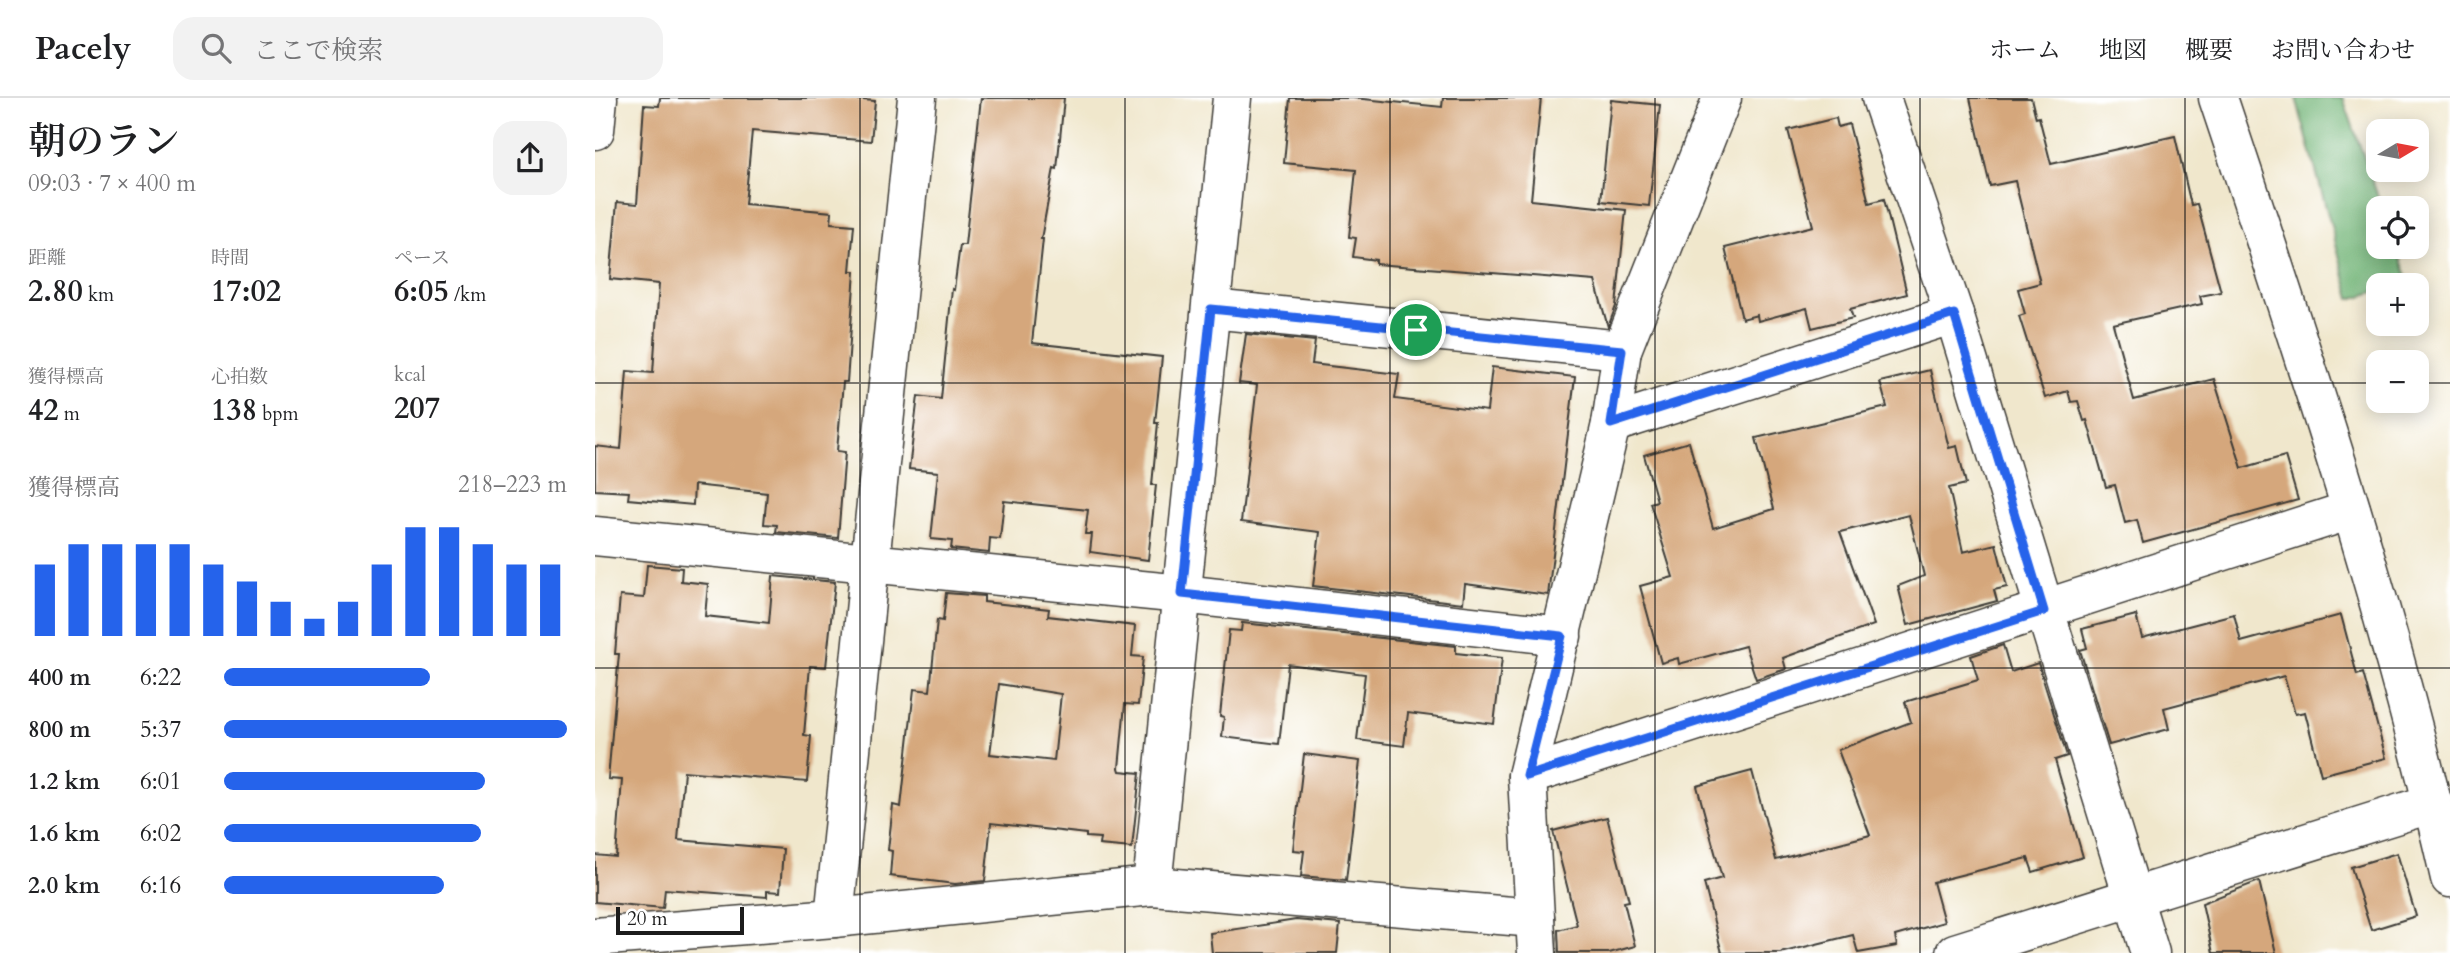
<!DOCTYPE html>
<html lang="ja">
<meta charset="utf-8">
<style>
body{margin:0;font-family:Cardo,"Noto Serif JP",serif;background:#f2f2f2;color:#202124;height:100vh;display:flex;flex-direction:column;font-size:26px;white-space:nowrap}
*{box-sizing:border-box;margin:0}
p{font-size:23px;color:#757577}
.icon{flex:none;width:38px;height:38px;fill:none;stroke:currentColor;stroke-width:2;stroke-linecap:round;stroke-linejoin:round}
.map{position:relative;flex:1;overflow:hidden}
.details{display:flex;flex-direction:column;background:#fff;width:595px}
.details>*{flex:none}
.needle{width:46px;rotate:80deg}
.tools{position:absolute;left:1771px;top:21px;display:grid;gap:14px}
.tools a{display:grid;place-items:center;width:63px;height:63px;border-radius:14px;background:#fff;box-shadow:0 4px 18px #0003;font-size:35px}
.scale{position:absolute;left:21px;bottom:18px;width:128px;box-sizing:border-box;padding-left:7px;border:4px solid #1c1c1c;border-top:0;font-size:19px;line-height:24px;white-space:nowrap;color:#1c1c1c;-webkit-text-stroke:5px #fff;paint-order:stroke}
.pin{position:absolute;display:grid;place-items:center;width:60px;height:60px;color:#fff;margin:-30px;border:4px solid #fff;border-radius:50%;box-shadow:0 2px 7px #0007}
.round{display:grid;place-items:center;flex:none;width:74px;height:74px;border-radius:21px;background:#f2f2f2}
.overview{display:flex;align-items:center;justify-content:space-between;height:119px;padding:0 28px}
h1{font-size:38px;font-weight:600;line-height:52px}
.figures{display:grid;grid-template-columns:repeat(3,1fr);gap:10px;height:119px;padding:7px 28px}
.figures div{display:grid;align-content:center}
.figures b{font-size:30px;font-weight:600}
.figures small{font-size:19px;font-weight:400}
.figures p{font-size:19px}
.chart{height:196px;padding:14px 28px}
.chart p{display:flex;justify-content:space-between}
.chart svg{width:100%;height:126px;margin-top:7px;stroke:#2563eb;stroke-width:6}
ul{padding:0 28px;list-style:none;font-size:23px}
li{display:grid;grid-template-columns:112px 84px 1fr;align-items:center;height:52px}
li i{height:18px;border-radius:9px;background:#2563eb}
header{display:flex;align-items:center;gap:42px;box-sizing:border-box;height:98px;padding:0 35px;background:#fff;border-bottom:2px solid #e0e0e0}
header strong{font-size:33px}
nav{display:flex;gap:38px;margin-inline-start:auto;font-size:24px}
.search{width:490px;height:63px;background:#f2f2f2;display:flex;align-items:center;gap:18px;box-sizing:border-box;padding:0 24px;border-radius:21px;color:#757577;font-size:26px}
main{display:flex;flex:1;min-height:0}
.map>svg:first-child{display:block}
.forest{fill:#74b679;stroke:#48694a;stroke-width:2}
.building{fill:#d5a77b;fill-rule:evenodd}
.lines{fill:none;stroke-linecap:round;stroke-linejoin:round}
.minor-casing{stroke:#3c3a36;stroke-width:41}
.tertiary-casing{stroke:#3c3a36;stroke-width:41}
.minor{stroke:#fff;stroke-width:38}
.tertiary{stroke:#fff;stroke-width:38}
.route-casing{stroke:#fff;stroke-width:14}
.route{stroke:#2563eb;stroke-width:9}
.grid{fill:none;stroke:#1c1c1c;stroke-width:2;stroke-opacity:0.55}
</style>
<header>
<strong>Pacely</strong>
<div class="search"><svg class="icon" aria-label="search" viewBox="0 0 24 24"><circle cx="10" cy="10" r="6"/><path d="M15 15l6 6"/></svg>ここで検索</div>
<nav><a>ホーム</a><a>地図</a><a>概要</a><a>お問い合わせ</a></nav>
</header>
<main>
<section class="details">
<div class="overview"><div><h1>朝のラン</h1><p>09:03 · 7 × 400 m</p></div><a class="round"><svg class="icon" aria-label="share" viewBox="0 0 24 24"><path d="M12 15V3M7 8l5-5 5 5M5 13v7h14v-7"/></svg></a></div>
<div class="figures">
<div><p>距離</p><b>2.80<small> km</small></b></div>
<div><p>時間</p><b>17:02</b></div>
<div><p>ペース</p><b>6:05<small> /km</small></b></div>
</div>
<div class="figures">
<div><p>獲得標高</p><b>42<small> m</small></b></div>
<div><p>心拍数</p><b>138<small> bpm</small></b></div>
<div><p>kcal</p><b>207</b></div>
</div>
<div class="chart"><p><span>獲得標高</span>218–223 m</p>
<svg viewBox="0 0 160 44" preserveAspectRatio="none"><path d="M5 44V19M15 44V12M25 44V12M35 44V12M45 44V12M55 44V19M65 44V25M75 44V32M85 44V38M95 44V32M105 44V19M115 44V6M125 44V6M135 44V12M145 44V19M155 44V19"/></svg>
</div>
<ul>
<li><b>400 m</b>6:22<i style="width:60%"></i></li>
<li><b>800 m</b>5:37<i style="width:100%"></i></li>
<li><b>1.2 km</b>6:01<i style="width:76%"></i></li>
<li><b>1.6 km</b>6:02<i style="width:75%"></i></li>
<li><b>2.0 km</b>6:16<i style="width:64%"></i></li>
</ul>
</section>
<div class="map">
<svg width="1855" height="855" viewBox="0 0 1855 855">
<rect width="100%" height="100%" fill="#fff"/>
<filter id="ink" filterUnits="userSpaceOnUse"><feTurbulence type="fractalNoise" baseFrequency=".0143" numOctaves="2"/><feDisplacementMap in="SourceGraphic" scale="14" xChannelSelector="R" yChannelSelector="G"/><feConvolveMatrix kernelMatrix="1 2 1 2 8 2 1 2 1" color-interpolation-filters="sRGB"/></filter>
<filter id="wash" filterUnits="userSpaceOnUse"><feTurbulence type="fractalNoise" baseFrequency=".00686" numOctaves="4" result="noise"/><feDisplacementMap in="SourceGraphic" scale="28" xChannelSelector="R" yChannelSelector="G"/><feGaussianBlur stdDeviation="1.57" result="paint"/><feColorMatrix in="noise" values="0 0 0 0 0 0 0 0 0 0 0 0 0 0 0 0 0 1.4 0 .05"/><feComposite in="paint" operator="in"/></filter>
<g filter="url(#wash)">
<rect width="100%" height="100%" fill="#f0e7cc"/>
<!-- forest -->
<path class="forest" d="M1701,0H1748L1787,110H1783V149H1801L1814,183L1783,187V193L1756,201Z"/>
<g id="blocks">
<!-- building -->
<g class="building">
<path d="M65,0H242L280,3L276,43L157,33L150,106L237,114L236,125L259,127L255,173H260L252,284H248L242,353L250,354L243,440L181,434L182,427L169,426L172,395L99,387L98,407L33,401L34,394L0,392V348L26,351L32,273L58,275L64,186L15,181L22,104L42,106L49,7L64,8Z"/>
<path d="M386,0H469L462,71L459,70L446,141H448L437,245L567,259L560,325H563L557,387H561L553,462L495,454L497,436H490L493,412L409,403L405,441L395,440L394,455L356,451L357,443L336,441L343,374L314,371L323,298L346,301L357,191L359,192L365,147H370Z"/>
<path d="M695,0H758L847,9L848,0H946L936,102L1031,112L1021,208L1013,229L1000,183L781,166V162L758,159L761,140L754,139L761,72L689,65Z"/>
<path d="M1375,0H1436L1441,20L1444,19L1456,66L1580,38L1596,107L1602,106L1626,194L1605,198L1607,206L1518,226L1539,302L1619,281L1647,370L1690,358L1703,402L1548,445L1542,422L1530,425L1520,387L1511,389L1492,322L1489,323L1483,303L1476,304L1473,293L1450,300L1424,218L1430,216L1423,191L1445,185L1420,83L1395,88Z"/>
<path d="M1016,2L1065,7L1054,108L1006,103Z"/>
<path d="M1241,20L1243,29L1254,26L1274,105L1289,101L1312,196L1255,211L1258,220L1217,230L1212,210L1163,223L1162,217L1147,221L1130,150L1218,128L1193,32Z"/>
<path d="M651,236L720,243L717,266L804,276L800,301L892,313L897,269L980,279L953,497L870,486L868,505L718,488L725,434L646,424L662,287L644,285Z"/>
<path d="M1335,272L1354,350L1362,348L1371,386L1354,390L1368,454L1401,446L1412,489L1399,492L1402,503L1313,527L1303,488L1329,478L1314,417L1245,434L1279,527L1188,560L1191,571L1161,581L1150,548L1084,566L1083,560L1066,565L1045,488L1078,479L1055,405L1062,403L1049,357L1094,344L1118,430L1179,411L1161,340L1292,309L1285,284Z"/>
<path d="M52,467L87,470L86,483L113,486L110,518L174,525L178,478L240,484L231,569L215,568L209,637L216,638L212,684L89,673L83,742L188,751L185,794L172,793V799L70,791L68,810L0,804V757L21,759L27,682L13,681L24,556H20L25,498L49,500Z"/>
<path d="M351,495L389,498V504L454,511L453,518L540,528L537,558L548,559L543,607L530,606L524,670L525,673L545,675L537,750L504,747L505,740L491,739V736L396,725L390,783L360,786L295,778L297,753L293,752L298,707L306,709L319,591L335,593L342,522L348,523ZM404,586L466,596L459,663L395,656Z"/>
<path d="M1639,516L1646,544L1746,517L1762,577L1768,575L1791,660L1726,677L1710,614L1700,616L1689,578L1569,610L1574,631L1514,647L1485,552L1492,550L1487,531L1541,517L1547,540Z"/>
<path d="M647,525L861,548V555L907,560L899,626L813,615L809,648L762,642L770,576L693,566L684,646L627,639L629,619L625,618L634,532L646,533Z"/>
<path d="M1408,547L1416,574L1443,565L1472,658L1460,662L1488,759L1438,774L1433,760L1338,784L1349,824L1300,838L1302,848L1263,855L1258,837L1185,855H1127L1109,785L1127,780L1102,688L1157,673L1181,762L1275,737L1243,652L1316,624L1310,604L1383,582L1376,558Z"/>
<path d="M709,656L765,663L751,782L706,778L709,753L698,752Z"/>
<path d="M1012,719L1034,803L1029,804L1040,848L1014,855H964L963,832L982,827L958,733Z"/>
<path d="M1802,755L1821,818L1776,832L1756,769Z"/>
<path d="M1664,783L1681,855H1618L1607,805Z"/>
<path d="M701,822L745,826L742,855H617L615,835Z"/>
</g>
</g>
</g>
<g filter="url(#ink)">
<use href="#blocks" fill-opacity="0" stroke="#3c3a36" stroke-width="2"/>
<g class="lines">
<!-- minor casing -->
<g class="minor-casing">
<g id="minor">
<path d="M1286,0L1359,216L1555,855"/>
<path d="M0,32L3,0"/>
<path d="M616,211L1027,252"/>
<path d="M1016,326L1359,216"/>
<path d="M0,438L587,496L967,538"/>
<path d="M932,678L1756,412"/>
<path d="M557,788L637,0"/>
<path d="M239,820L322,0"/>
<path d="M0,839L239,820L557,788L940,820"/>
<path d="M942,855L932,678L1016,326L1027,252L1127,0"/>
<path d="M1360,855L1838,705"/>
</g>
</g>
<!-- tertiary casing -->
<g class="tertiary-casing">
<path id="tertiary" d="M1623,0C1709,257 1795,515 1855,780"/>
</g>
<!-- minor -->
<use href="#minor" class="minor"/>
<!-- tertiary -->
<use href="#tertiary" class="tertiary"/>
</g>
</g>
<g class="lines" filter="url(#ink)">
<!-- route casing -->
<g class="route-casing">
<path id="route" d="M616,211L1027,252L1016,326L1359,216L1449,513L932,678L967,538L587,496Z"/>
</g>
<!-- route -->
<use href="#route" class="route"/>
</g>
<!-- grid -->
<path class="grid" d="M265,0V855M530,0V855M795,0V855M1060,0V855M1325,0V855M1590,0V855M0,285H1783M1822,285H1855M0,570H1855"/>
</svg>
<div class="tools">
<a><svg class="needle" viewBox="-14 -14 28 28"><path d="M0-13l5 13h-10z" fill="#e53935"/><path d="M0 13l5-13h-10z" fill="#757577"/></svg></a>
<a><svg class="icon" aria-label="locate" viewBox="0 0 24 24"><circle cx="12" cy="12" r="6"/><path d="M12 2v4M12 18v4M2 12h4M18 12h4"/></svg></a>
<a>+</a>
<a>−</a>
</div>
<div class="scale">20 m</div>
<div class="pin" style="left:821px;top:232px;background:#1e9e55"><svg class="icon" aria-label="arrive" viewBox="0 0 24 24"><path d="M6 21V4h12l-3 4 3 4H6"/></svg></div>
</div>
</main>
